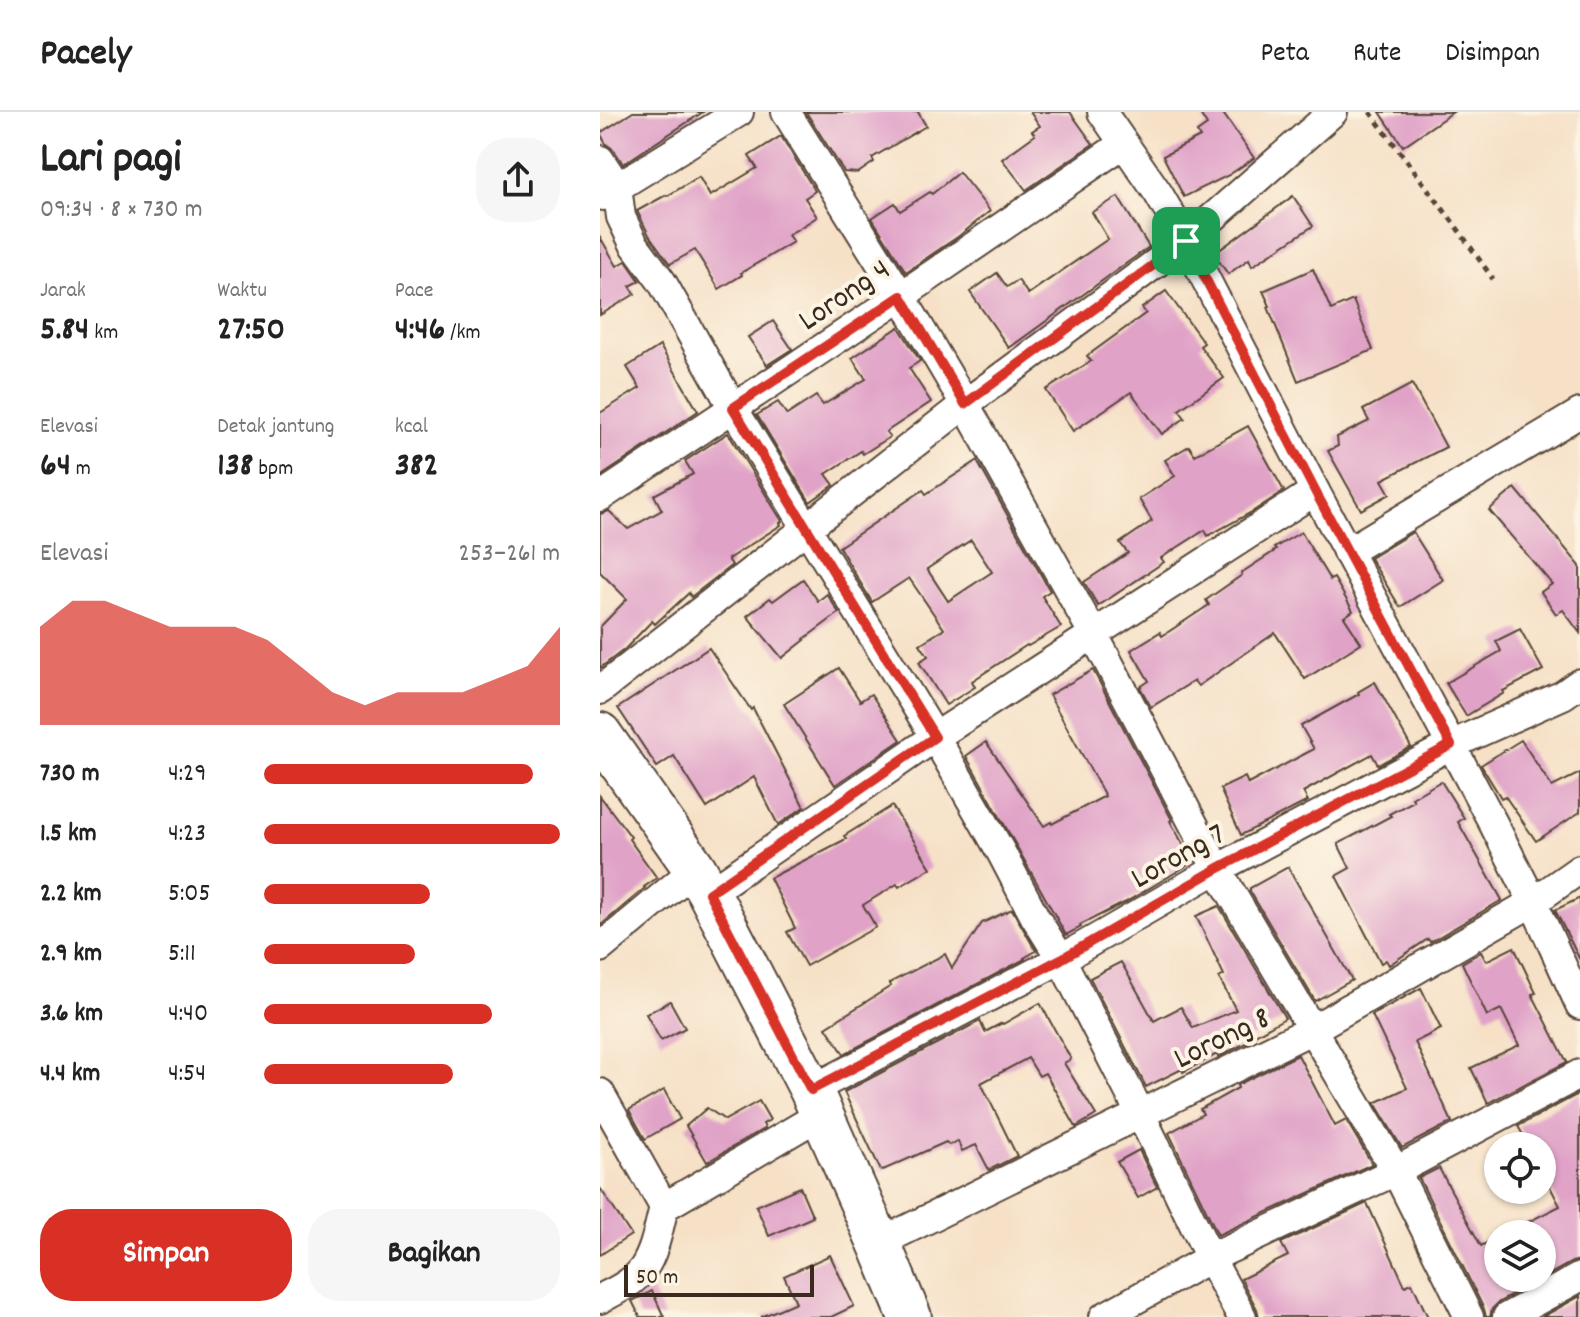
<!DOCTYPE html>
<html lang="id">
<meta charset="utf-8">
<style>
body{margin:0;font-family:Dekko,sans-serif;background:#f6f6f6;color:#222;height:100vh;display:flex;flex-direction:column;font-size:30px;white-space:nowrap}
*{box-sizing:border-box;margin:0}
p{font-size:26px;color:#767676}
.icon{flex:none;width:44px;height:44px;fill:none;stroke:currentColor;stroke-width:2;stroke-linecap:round;stroke-linejoin:round}
.map{position:relative;flex:1;overflow:hidden}
.panel{display:flex;flex-direction:column;background:#fff;width:600px}
.panel>*{flex:none}
.tools{position:absolute;left:884px;top:1020px;display:grid;gap:16px}
.tools a{display:grid;place-items:center;width:72px;height:72px;border-radius:50%;background:#fff;box-shadow:0 2px 6px #0004;font-size:40px}
.scale{position:absolute;left:24px;bottom:20px;width:190px;box-sizing:border-box;padding-left:8px;border:4px solid #3b2a1e;border-top:0;font-size:22px;line-height:28px;white-space:nowrap;color:#3b2a1e;-webkit-text-stroke:6px #fcf5e5;paint-order:stroke}
.pin{position:absolute;display:grid;place-items:center;width:68px;height:68px;color:#fff;margin:-34px;border-radius:16px;box-shadow:0 4px 12px #0006}
.round{display:grid;place-items:center;flex:none;width:84px;height:84px;border-radius:32px;background:#f6f6f6}
.headline{display:flex;align-items:center;justify-content:space-between;height:136px;padding:0 40px}
h1{font-size:44px;font-weight:700;line-height:60px}
.figures{display:grid;grid-template-columns:repeat(3,1fr);gap:12px;height:136px;padding:8px 40px}
.figures div{display:grid;align-content:center}
.figures b{font-size:34px;font-weight:700}
.figures small{font-size:22px;font-weight:400}
.figures p{font-size:22px}
.chart{height:224px;padding:16px 40px}
.chart p{display:flex;justify-content:space-between}
.chart svg{width:100%;height:144px;margin-top:8px;fill:#d93025;opacity:.7}
.primary-button{display:flex;gap:16px;margin-top:auto;padding:16px 40px}
.primary-button a{flex:1;height:92px;border-radius:32px;background:#d93025;color:#fff;font-size:32px;font-weight:700;line-height:92px;text-align:center}
.primary-button a+a{background:#f6f6f6;color:#222}
ul{padding:0 40px;list-style:none;font-size:26px}
li{display:grid;grid-template-columns:128px 96px 1fr;align-items:center;height:60px}
li i{height:20px;border-radius:10px;background:#d93025}
header{display:flex;align-items:center;gap:48px;box-sizing:border-box;height:112px;padding:0 40px;background:#fff;border-bottom:2px solid #e0e0e0}
header strong{font-size:38px}
nav{display:flex;gap:44px;margin-inline-start:auto;font-size:28px}
main{display:flex;flex:1;min-height:0}
.map>svg:first-child{display:block}
.building{fill:#e0a2c7;fill-rule:evenodd}
.lines{fill:none;stroke-linecap:round;stroke-linejoin:round}
.minor-casing{stroke:#574537;stroke-width:32}
.primary-casing{stroke:#574537;stroke-width:46}
.path{stroke:#574537;stroke-width:5;stroke-dasharray:6 6;stroke-linecap:butt}
.minor{stroke:#fff;stroke-width:28}
.primary{stroke:#fff;stroke-width:42}
.route-casing{stroke:#fff;stroke-width:16}
.route{stroke:#d93025;stroke-width:10}
.labels{text-anchor:middle;stroke-width:8;stroke-linejoin:round;paint-order:stroke}
.street-label{font-size:32px;fill:#3b2a1e;stroke:#fcf5e5}
</style>
<header>
<strong>Pacely</strong>
<nav><a>Peta</a><a>Rute</a><a>Disimpan</a></nav>
</header>
<main>
<section class="panel">
<div class="headline"><div><h1>Lari pagi</h1><p>09:34 · 8 × 730 m</p></div><a class="round"><svg class="icon" aria-label="share" viewBox="0 0 24 24"><path d="M12 15V3M7 8l5-5 5 5M5 13v7h14v-7"/></svg></a></div>
<div class="figures">
<div><p>Jarak</p><b>5.84<small> km</small></b></div>
<div><p>Waktu</p><b>27:50</b></div>
<div><p>Pace</p><b>4:46<small> /km</small></b></div>
</div>
<div class="figures">
<div><p>Elevasi</p><b>64<small> m</small></b></div>
<div><p>Detak jantung</p><b>138<small> bpm</small></b></div>
<div><p>kcal</p><b>382</b></div>
</div>
<div class="chart"><p><span>Elevasi</span>253–261 m</p>
<svg viewBox="0 0 160 44" preserveAspectRatio="none"><path d="M0 44V14L10 6L20 6L30 10L40 14L50 14L60 14L70 18L80 26L90 34L100 38L110 34L120 34L130 34L140 30L150 26L160 14V44z"/></svg>
</div>
<ul>
<li><b>730 m</b>4:29<i style="width:91%"></i></li>
<li><b>1.5 km</b>4:23<i style="width:100%"></i></li>
<li><b>2.2 km</b>5:05<i style="width:56%"></i></li>
<li><b>2.9 km</b>5:11<i style="width:51%"></i></li>
<li><b>3.6 km</b>4:40<i style="width:77%"></i></li>
<li><b>4.4 km</b>4:54<i style="width:64%"></i></li>
</ul>
<div class="primary-button"><a>Simpan</a><a>Bagikan</a></div>
</section>
<div class="map">
<svg width="980" height="1205" viewBox="0 0 980 1205">
<rect width="100%" height="100%" fill="#fcf5e5"/>
<filter id="ink" filterUnits="userSpaceOnUse"><feTurbulence type="fractalNoise" baseFrequency=".0125" numOctaves="2"/><feDisplacementMap in="SourceGraphic" scale="16" xChannelSelector="R" yChannelSelector="G"/><feConvolveMatrix kernelMatrix="1 2 1 2 8 2 1 2 1" color-interpolation-filters="sRGB"/></filter>
<filter id="wash" filterUnits="userSpaceOnUse"><feTurbulence type="fractalNoise" baseFrequency=".006" numOctaves="4" result="noise"/><feDisplacementMap in="SourceGraphic" scale="32" xChannelSelector="R" yChannelSelector="G"/><feGaussianBlur stdDeviation="1.8" result="paint"/><feColorMatrix in="noise" values="0 0 0 0 0 0 0 0 0 0 0 0 0 0 0 0 0 1.4 0 .05"/><feComposite in="paint" operator="in"/></filter>
<g filter="url(#wash)">
<rect width="100%" height="100%" fill="#f6e1c7"/>
<g id="blocks">
<!-- building -->
<g class="building">
<path d="M33,0H103L23,52L14,38L6,32L0,21Z"/>
<path d="M206,0H318L326,14L272,46L274,50L258,61L244,60Z"/>
<path d="M430,0H470L493,32L426,78L402,47L435,23L432,19L440,14Z"/>
<path d="M599,0H622L654,46L629,63L584,85L563,44L600,25L597,20L607,13Z"/>
<path d="M780,0H853L803,34Z"/>
<path d="M181,24L215,79L205,86L217,105L188,123L193,130L141,161L142,163L119,177L95,138L70,152L49,123L37,99L66,83L67,84L99,65L110,84L157,56L149,44Z"/>
<path d="M359,60L390,99L359,124L306,160L272,106L295,91L300,99L330,80L332,82Z"/>
<path d="M693,84L713,114L652,154L649,147L628,162L614,142Z"/>
<path d="M518,85L549,135L409,236L370,180L397,161L407,175L418,168L428,182L508,127L492,100Z"/>
<path d="M0,125L17,154L26,149L40,169L30,174L35,182L0,203Z"/>
<path d="M713,157L731,198L753,188L773,238L698,269L668,195L670,194L663,179Z"/>
<path d="M566,179L604,231L600,234L624,266L579,298L585,306L562,322L531,280L473,319L446,278L491,249L487,244L546,201L542,196Z"/>
<path d="M173,209L192,237L167,253L148,225Z"/>
<path d="M299,215L320,249L309,256L331,290L286,320L290,325L263,342L261,339L226,362L234,373L210,390L157,303L178,290L187,303L216,284L223,293L266,267L252,246Z"/>
<path d="M60,234L98,299L0,365V301L40,276L27,255Z"/>
<path d="M812,272L846,335L782,368L790,382L761,398L728,339L738,334L737,325L769,309L763,298Z"/>
<path d="M648,314L684,379L652,400L608,424L605,418L561,446L564,450L498,494L484,470L528,441L520,431L552,409L539,387L575,364L565,348L589,334L595,343Z"/>
<path d="M128,321L182,409L180,411L181,413L128,447L132,453L91,485L89,481L55,512L52,509L25,537L0,556V515L27,487L0,460V402L9,399L28,417L62,398L54,383L93,362L85,349Z"/>
<path d="M377,349L450,479L442,484L461,515L428,534L427,533L372,569L375,575L346,593L319,550L328,544L320,532L344,517L320,482L309,466L272,490L239,435L323,378L326,382ZM371,428L392,460L348,489L327,457Z"/>
<path d="M915,376L980,454V521L963,498L956,502L941,480L952,472L889,398Z"/>
<path d="M701,420L730,468L734,466L753,499L744,505L761,531L705,567L675,521L598,574L594,569L551,595L540,575L549,569L531,538L560,520L562,524L609,493L606,488L642,463L641,461L676,438L674,436Z"/>
<path d="M813,420L843,468L800,495L770,446Z"/>
<path d="M203,467L218,489L227,482L239,501L204,527L205,528L182,546L147,504L170,486L173,489Z"/>
<path d="M920,517L943,558L903,579L904,581L866,604L846,571L901,539L896,529Z"/>
<path d="M109,536L151,598L153,596L204,695L178,713L154,665L107,696L74,644L57,655L18,596Z"/>
<path d="M239,556L260,589L271,582L301,628L235,673L184,592Z"/>
<path d="M493,558L572,708L570,709L593,750L526,790L480,813L481,815L466,823L366,644L386,630L444,714L451,710L452,712L505,684L449,583Z"/>
<path d="M775,570L811,635L778,653L772,642L703,680L708,689L641,723L620,677L645,665L648,672L714,637L701,614L759,582L758,580Z"/>
<path d="M921,628L952,675L980,661V700L936,729L905,684L901,686L881,653Z"/>
<path d="M841,669L864,706L858,710L902,788L830,830L828,827L789,853L786,848L781,851L736,764L750,756L738,732L791,704L789,702L814,689L812,686Z"/>
<path d="M0,684L31,725L29,727L57,766L44,775L45,776L0,814Z"/>
<path d="M292,694L331,756L299,775L297,772L263,793L276,815L206,854L187,820L195,816L170,766L246,727L244,724Z"/>
<path d="M688,755L752,868L715,889L650,779V776Z"/>
<path d="M980,786V848L955,798Z"/>
<path d="M619,794L685,906L648,927L650,929L618,945L617,942L583,960L582,957L546,975L490,866L521,850L554,909L581,895L593,916L636,898L619,866L624,863L596,804Z"/>
<path d="M412,797L436,839L424,846L425,847L244,942L226,915L291,874L289,871L345,842L352,856L382,811Z"/>
<path d="M914,835L936,881L932,882L967,950L888,991L871,956L919,933L901,897L887,904L862,851L881,840L886,849Z"/>
<path d="M821,876L841,917L815,930L852,1010L802,1036L775,991L807,976L772,903Z"/>
<path d="M70,889L85,916L61,929L46,902Z"/>
<path d="M440,891L471,947L464,951L496,1003L476,1015L445,961L439,964L428,946L381,971L417,1044L389,1058L376,1033L362,1039L358,1029L349,1033L346,1030L281,1059L244,980L380,909L385,920L402,911L403,912Z"/>
<path d="M698,943L735,1014L746,1008L772,1052L618,1123L569,1021L603,1002L600,997L638,976L637,973Z"/>
<path d="M64,978L80,1007L45,1027L29,998Z"/>
<path d="M980,981V1148L972,1150L899,1190L892,1197L890,1205H886L884,1197L819,1066L839,1056L881,1134L898,1125V1166H942V1122H904L960,1094L942,1059V1034H929L918,1014Z"/>
<path d="M159,989L170,1008L163,1012L165,1016L107,1050L86,1014L107,996L125,1008Z"/>
<path d="M539,1038L557,1075L538,1086L517,1050Z"/>
<path d="M200,1075L213,1105L169,1124L156,1094Z"/>
<path d="M0,1076L31,1123L0,1143Z"/>
<path d="M767,1091L805,1174L812,1171L828,1205H659L657,1197L641,1167L688,1144L681,1131Z"/>
<path d="M230,1143L254,1194L231,1205H161L196,1190L184,1164Z"/>
<path d="M52,1179L64,1205H40L32,1189Z"/>
<path d="M980,1184V1205H942Z"/>
</g>
</g>
</g>
<g filter="url(#ink)">
<use href="#blocks" fill-opacity="0" stroke="#574537" stroke-width="2"/>
<g class="lines">
<!-- minor casing -->
<g class="minor-casing">
<g id="minor">
<path d="M186,0L301,184L365,292L494,523L617,757L796,1059L869,1205"/>
<path d="M502,0L558,81L586,129L715,379L892,709L933,790L980,893"/>
<path d="M0,48L17,74L21,105L34,132L62,170L133,296L335,625L401,740L435,805L461,847L540,1001L610,1146L642,1205"/>
<path d="M3,84L139,0"/>
<path d="M0,385L301,184L523,32"/>
<path d="M747,440L980,301"/>
<path d="M0,578L365,292L586,129L733,0"/>
<path d="M109,781L335,625L715,379"/>
<path d="M0,836L95,757"/>
<path d="M211,978L461,847L617,757L851,633L963,583L980,571"/>
<path d="M0,981L64,1095"/>
<path d="M279,1131L713,917L933,790L980,757"/>
<path d="M0,1187C15,1179 33,1171 43,1157C55,1140 59,1114 64,1095L220,1003"/>
<path d="M504,1205L610,1146L796,1059L980,962"/>
<path d="M907,1205L980,1165"/>
</g>
</g>
<!-- primary casing -->
<g class="primary-casing">
<path id="primary" d="M0,622L95,757L109,781L211,978L279,1131L310,1205"/>
</g>
<!-- path -->
<path class="path" d="M770,0L855,113L893,167"/>
<!-- minor -->
<use href="#minor" class="minor"/>
<!-- primary -->
<use href="#primary" class="primary"/>
</g>
</g>
<g class="lines" filter="url(#ink)">
<!-- route casing -->
<g class="route-casing">
<path id="route" d="M586,129L715,379L851,633L617,757L461,847L211,978L109,781L335,625L133,296L301,184L365,292Z"/>
</g>
<!-- route -->
<use href="#route" class="route"/>
</g>
<g class="labels">
<!-- street labels -->
<g class="street-label">
<text transform="translate(243 181) rotate(-34)" y="11">Lorong 4</text>
<text transform="translate(577 742) rotate(-29)" y="11">Lorong 7</text>
<text transform="translate(621 924) rotate(-26)" y="11">Lorong 8</text>
</g>
</g>
</svg>
<div class="tools">
<a><svg class="icon" aria-label="locate" viewBox="0 0 24 24"><circle cx="12" cy="12" r="6"/><path d="M12 2v4M12 18v4M2 12h4M18 12h4"/></svg></a>
<a><svg class="icon" aria-label="layers" viewBox="0 0 24 24"><path d="M12 4l9 5-9 5-9-5zM3 14l9 5 9-5"/></svg></a>
</div>
<div class="scale">50 m</div>
<div class="pin" style="left:586px;top:129px;background:#1e9e55"><svg class="icon" aria-label="arrive" viewBox="0 0 24 24"><path d="M6 21V4h12l-3 4 3 4H6"/></svg></div>
</div>
</main>
